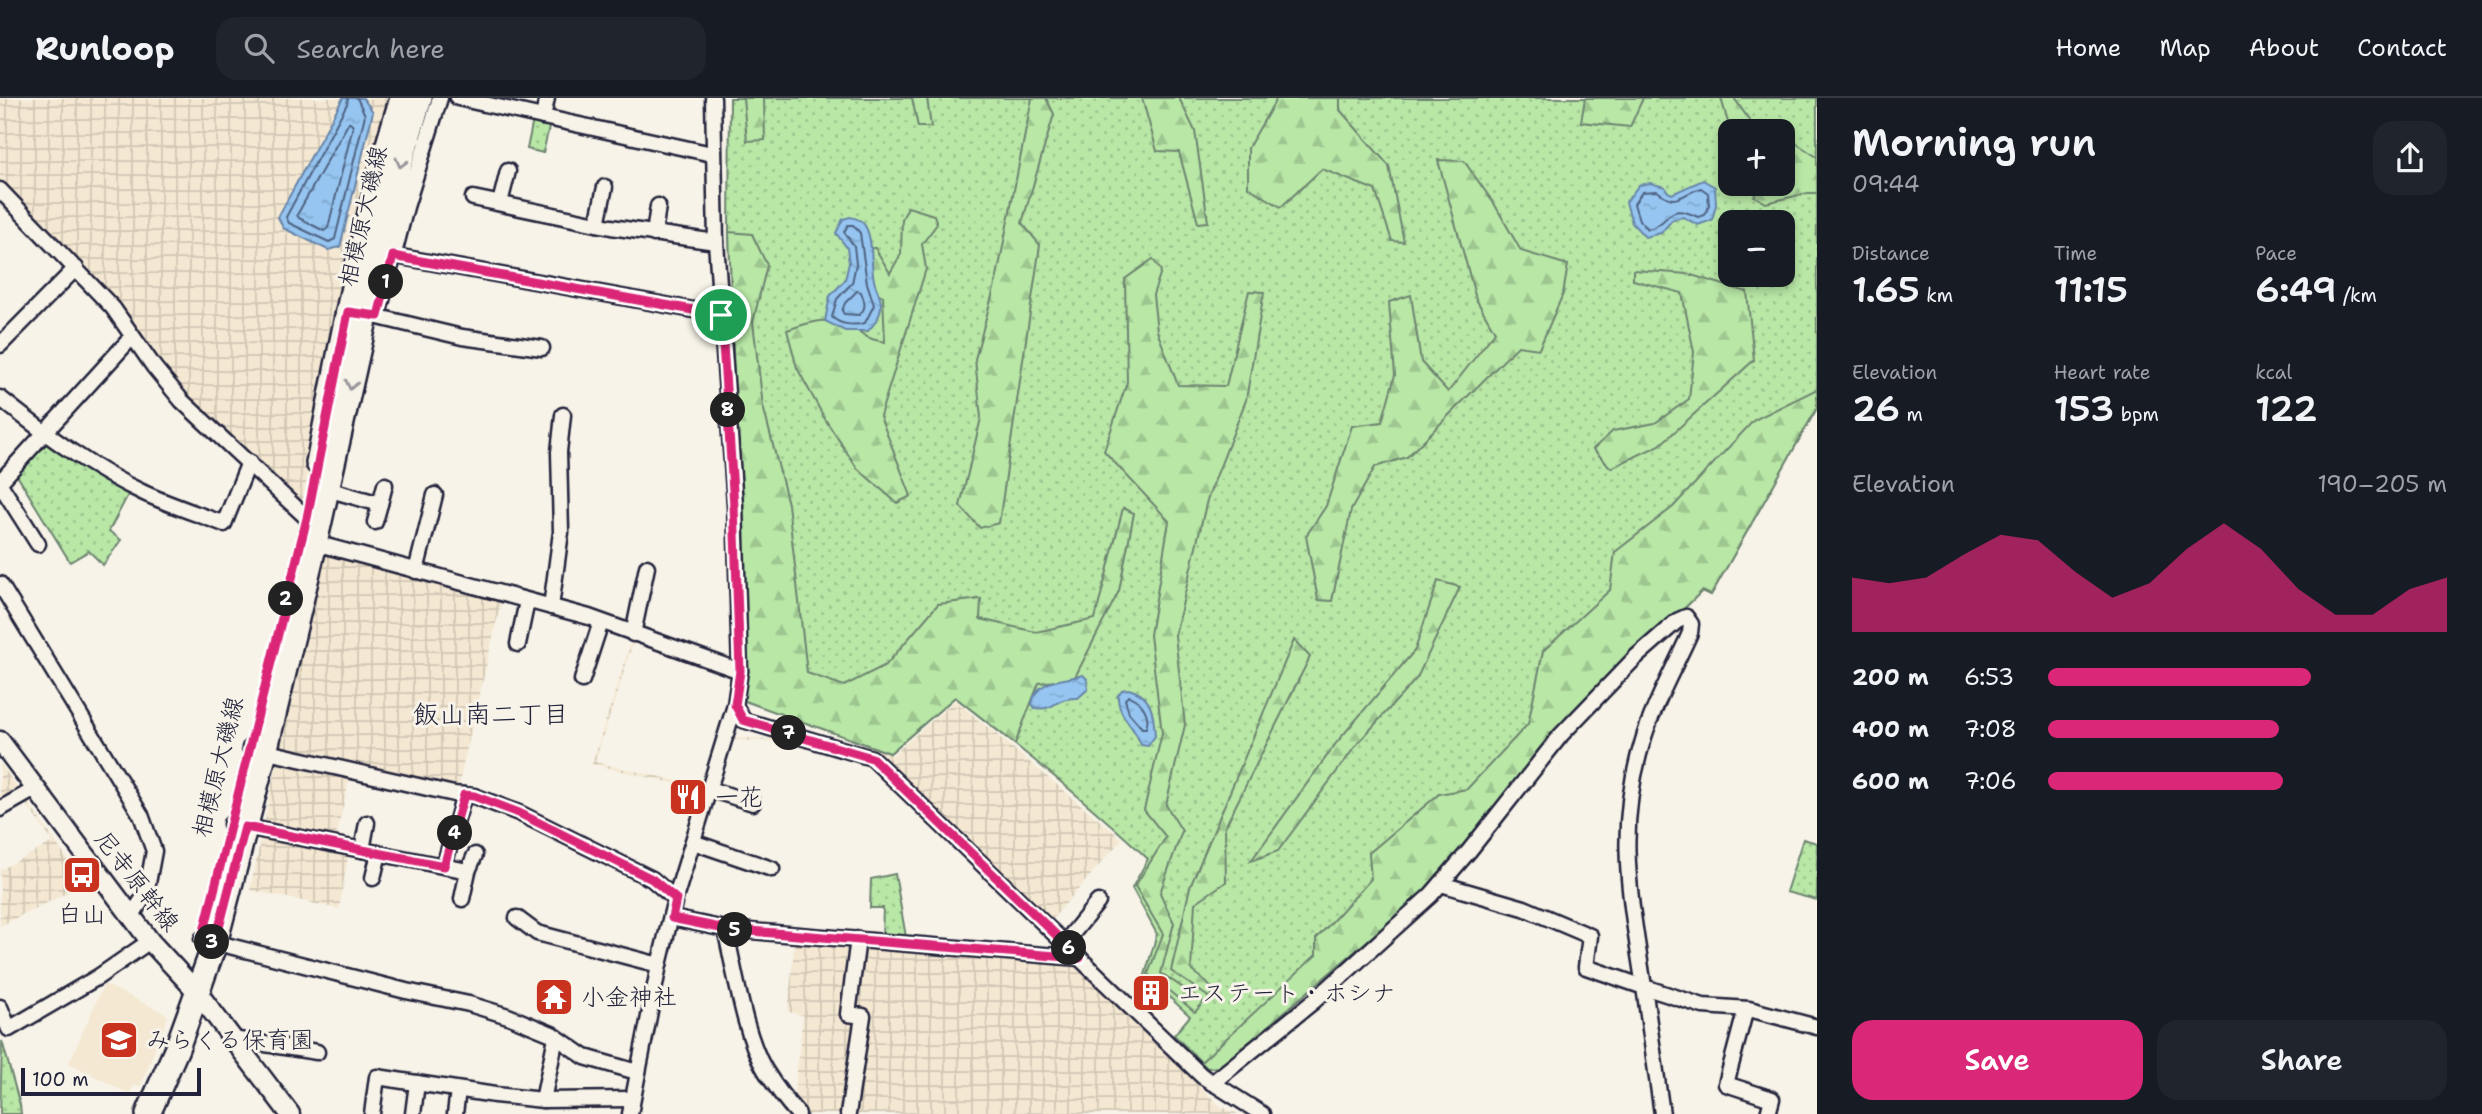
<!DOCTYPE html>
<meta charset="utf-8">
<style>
body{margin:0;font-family:"Shantell Sans","Klee One",sans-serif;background:#20242c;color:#f1f3f6;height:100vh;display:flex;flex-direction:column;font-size:26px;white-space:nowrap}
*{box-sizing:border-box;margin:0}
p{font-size:23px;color:#9ea1a6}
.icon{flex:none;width:38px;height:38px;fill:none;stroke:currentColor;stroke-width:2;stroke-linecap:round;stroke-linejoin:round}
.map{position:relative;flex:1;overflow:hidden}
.sheet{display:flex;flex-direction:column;background:#171b24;width:665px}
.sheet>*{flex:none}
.buttons{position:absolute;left:1718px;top:21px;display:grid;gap:14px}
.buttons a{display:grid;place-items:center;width:77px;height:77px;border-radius:14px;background:#171b24;box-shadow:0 4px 10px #0003;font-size:35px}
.scale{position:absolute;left:21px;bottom:18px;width:180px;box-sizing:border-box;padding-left:7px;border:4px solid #22223b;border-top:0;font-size:19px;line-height:24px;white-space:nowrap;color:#22223b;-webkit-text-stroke:5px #f7f3e8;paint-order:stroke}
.pin{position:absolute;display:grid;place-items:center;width:60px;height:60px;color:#fff;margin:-30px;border:4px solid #fff;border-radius:50%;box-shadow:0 2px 7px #0007}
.km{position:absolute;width:35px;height:35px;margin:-18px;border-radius:50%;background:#222;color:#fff;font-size:19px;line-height:35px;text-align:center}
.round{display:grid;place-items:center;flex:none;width:74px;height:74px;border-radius:21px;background:#20242c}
.head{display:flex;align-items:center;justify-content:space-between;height:119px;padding:0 35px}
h1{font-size:38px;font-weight:600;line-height:52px}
.stats{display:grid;grid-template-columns:repeat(3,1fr);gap:10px;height:119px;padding:7px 35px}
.stats div{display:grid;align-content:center}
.stats b{font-size:35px;font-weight:600}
.stats small{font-size:19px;font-weight:400}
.stats p{font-size:19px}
.chart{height:196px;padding:14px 35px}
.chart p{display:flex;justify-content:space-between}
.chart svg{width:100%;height:126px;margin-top:7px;fill:#db2777;opacity:.7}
.action{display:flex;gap:14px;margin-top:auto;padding:14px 35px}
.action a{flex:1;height:80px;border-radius:21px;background:#db2777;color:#fff;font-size:28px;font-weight:600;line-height:80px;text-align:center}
.action a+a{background:#20242c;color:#f1f3f6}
ul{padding:0 35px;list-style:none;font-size:23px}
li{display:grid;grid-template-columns:112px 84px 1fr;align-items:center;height:52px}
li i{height:18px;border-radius:9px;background:#db2777}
header{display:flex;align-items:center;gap:42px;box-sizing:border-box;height:98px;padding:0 35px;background:#171b24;border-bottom:2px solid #363941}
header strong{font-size:33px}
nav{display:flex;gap:38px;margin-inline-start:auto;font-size:24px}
.search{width:490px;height:63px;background:#20242c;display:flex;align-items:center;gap:18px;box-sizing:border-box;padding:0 24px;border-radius:21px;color:#9ea1a6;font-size:26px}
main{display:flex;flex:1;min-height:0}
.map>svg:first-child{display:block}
.built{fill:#f4e8d2}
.industrial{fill:url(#industrial-grid)}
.grass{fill:url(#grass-dots);stroke:#6d8470;stroke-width:2;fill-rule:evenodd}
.forest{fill:url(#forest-firs);stroke:#6d8470;stroke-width:2}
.water{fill:url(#water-ripples);stroke:#6784a8;stroke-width:2}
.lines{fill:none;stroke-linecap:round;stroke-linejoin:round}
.shore{stroke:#506383;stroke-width:2}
.minor-casing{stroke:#22223b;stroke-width:19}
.tertiary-casing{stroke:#22223b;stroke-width:23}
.primary-casing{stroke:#22223b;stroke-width:28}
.minor{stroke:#f7f3e8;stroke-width:14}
.tertiary{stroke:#f7f3e8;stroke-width:18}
.primary{stroke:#f7f3e8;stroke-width:23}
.oneway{stroke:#97959a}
.route-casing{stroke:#fff;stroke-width:14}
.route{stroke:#db2777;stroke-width:9}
.labels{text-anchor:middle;stroke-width:6;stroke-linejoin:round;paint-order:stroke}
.street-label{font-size:24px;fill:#22223b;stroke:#f7f3e8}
.poi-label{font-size:24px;fill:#22223b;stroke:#f7f3e8;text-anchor:start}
.neighbourhood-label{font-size:26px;fill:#22223b;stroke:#f7f3e8}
</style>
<header>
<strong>Runloop</strong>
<div class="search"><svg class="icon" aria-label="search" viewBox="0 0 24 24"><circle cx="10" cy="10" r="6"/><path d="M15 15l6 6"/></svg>Search here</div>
<nav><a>Home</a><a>Map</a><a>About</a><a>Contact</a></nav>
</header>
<main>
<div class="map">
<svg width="1817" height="1016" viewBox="0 0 1817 1016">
<defs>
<pattern id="industrial-grid" width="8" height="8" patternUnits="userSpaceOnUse" patternTransform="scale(1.75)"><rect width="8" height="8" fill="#f4e8d2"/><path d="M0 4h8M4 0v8" fill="none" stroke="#d1c7b5"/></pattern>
<pattern id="grass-dots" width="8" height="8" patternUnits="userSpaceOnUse" patternTransform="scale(1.75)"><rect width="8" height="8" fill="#b8e7a6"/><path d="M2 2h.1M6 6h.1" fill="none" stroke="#9ec690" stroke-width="1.8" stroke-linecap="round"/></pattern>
<pattern id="forest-firs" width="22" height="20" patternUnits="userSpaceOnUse" patternTransform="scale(1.75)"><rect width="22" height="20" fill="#b8e7a6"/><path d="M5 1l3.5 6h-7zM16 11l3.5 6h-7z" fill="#9ec690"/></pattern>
<pattern id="water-ripples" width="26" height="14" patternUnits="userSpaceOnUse" patternTransform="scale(1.75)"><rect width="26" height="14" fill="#95c5f0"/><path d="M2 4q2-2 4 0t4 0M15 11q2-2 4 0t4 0" fill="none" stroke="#80a9cf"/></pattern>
</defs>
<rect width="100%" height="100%" fill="#f7f3e8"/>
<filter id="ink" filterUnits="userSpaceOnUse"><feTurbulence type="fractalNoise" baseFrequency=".0143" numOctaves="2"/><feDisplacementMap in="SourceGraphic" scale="14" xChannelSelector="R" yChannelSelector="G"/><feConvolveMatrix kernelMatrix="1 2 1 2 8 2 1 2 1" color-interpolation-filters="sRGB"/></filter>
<g filter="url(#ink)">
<!-- built -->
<path class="built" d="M104,886L165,915L168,919L140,989L134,987L129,996L69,965Z"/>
<!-- industrial -->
<g class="industrial">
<path d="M0,0H396L353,151L303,402L327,455L588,524L634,542L595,664L713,691L727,640L845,642L893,657L955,602L1122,741L1049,825L1068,859L1221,1009L1238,1016H804L793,1004L803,917L788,914L795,838L1068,865L1046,826L885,660L845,645L728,642L716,695L592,666L631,544L586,526L501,504L457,694L352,670L335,743L349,753L339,811L250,792L321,455L294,401L192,305L0,88Z"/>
<path d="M0,665L85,786L0,828V772L53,744L20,698L0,708Z"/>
</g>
<!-- grass -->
<g class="grass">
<path d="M730,0H1817V310L1711,497L1702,493L1220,969L1207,970L1174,937L1190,918L1145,877L1157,836L1132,790L1148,761C1087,703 1021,651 955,599L890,655L745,603L729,134ZM1731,33H1783V86H1731ZM1731,124H1783V177H1731Z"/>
<path d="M533,22L550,25L543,55L527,51Z"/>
<path d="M48,343L130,393L109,433L121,442L103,467L89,453L70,464L15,374L41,344Z"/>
<path d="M1803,741L1817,745V802L1786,794Z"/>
<path d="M895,776L906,839L882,838L883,810H870L871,781Z"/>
<path d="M2,943L20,1007L21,1016H0Z"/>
</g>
<!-- forest -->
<g class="forest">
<path d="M743,0H764L765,42L747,43Z"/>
<path d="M912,0H927L931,29H918Z"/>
<path d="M1032,0H1046L1054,16L1022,125L1040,147L999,425L980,430L960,408L981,320L975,261L997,179Z"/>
<path d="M1142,0H1179L1195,33L1208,124L1198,125L1179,54L1157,53Z"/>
<path d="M1277,0H1340V12L1389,68L1404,144L1392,143L1375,92L1322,71L1281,109L1248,89V50Z"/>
<path d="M1585,0H1643L1630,29L1581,24Z"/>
<path d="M1721,0H1734L1757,33L1731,35Z"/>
<path d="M1791,42L1817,59V95H1808L1766,105L1754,98L1761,86H1783V47Z"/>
<path d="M1438,62L1464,63L1495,107L1521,153L1568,167L1563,196L1539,251L1518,248L1407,359L1375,369L1351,412L1332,503L1318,502L1306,438L1326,408L1352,328L1382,324L1395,277L1389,204L1411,197L1421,264L1448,294L1495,234L1476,201Z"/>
<path d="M908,109L934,117L937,126L922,146L926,171L880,318L911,398L897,405L857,370L825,321L797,270L787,232C808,225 829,217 851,228C867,238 863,240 885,244L883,198L869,192L868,150H875L890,175L901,156L902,121Z"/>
<path d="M729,134L752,136L767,167L753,224L763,308L788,406L807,575L844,588L886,567L938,506L981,501L980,521L1036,534L1095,521L1123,410L1134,415L1119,493L1074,581L1039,585L1015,646L955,599L890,655L745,603Z"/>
<path d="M1153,161L1161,173L1153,197L1157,233L1178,287L1226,288L1249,193L1264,194L1246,302L1207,402L1175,537L1185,627L1166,707L1182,733L1160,795L1174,825L1161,875L1204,904L1195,914L1148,876L1163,836L1135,788L1166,739L1144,712L1162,635L1150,537L1169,423L1104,353L1127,284L1125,181Z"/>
<path d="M1633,172L1688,176L1747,194L1754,262L1660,347L1611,370L1593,351L1613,333L1655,325L1689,301L1694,254L1682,195L1633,182Z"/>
<path d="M1817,291V310L1711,497L1702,493L1560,632L1437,783L1220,969L1207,970L1201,964L1316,857V841L1371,781L1369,755L1439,696L1467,691L1528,626L1543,553L1610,492L1615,454L1673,409L1754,322Z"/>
<path d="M1438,483L1460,489L1417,580L1358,645L1278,753L1251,763L1337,644L1415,552Z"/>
<path d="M1294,542L1310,559L1225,729L1226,784L1195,805L1191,871L1213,891L1210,900L1171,873L1190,789Z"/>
</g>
<!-- water -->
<g class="water">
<path d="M343,0H363L373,14L340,149L328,152L283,130L278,119Z"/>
<path d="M1703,82L1715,89L1716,107L1712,122L1698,127L1683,119L1672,122L1661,135L1645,139L1632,125L1626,104L1639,87L1650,85L1665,89L1668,94L1672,96Z"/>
<path d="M850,119C855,120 861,121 864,126C874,141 870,165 874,182C875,190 882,199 881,208C881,218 874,226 868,233H845L825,223L830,198L845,182L849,165L847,150L836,135L843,121Z"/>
<path d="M1083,577L1087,581L1088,591L1078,600C1054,599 1057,613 1035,610L1032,606C1036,580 1063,583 1083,577Z"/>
<path d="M1128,591C1152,596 1154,617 1155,638L1148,648L1141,647C1135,628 1117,618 1118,597L1122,592Z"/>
</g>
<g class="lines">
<!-- shore -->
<g class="shore">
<path d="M348,0L347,6L286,119L289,125L329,144L335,141L365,17L357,0"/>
<path d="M349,24L353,28L328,130L324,133L299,120L297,117Z"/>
<path d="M1701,90L1708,95L1709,107L1705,117L1698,119C1664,103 1673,125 1648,131L1639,122L1634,106L1642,94L1657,93C1678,109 1679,97 1701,90Z"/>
<path d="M853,127L860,135L867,185L874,207L865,225C854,228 840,227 832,219L837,201L852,185L856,166L854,148L844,134L848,127Z"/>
<path d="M857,193L861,194C865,204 867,210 859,217L844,216L842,213L845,205Z"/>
<path d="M1129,598C1142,603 1151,617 1146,630H1142L1129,615L1125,601Z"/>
</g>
<!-- minor casing -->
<g class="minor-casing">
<g id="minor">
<path d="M458,0L543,19"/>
<path d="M547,0L543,19L712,56"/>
<path d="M0,92L113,210L154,269L182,303L307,420L315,445L589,519L740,573"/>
<path d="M473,100L611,129L716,144"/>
<path d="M500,105L508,73"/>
<path d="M597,126L605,89"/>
<path d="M654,136L658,108"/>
<path d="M379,155L721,217"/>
<path d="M370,217L462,239L542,250"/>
<path d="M378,218L406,109L440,0"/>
<path d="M0,247L76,170"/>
<path d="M0,300C45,336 92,371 144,395C170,407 198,416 224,426L249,364"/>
<path d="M0,384L132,239"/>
<path d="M0,386L38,446"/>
<path d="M327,391L380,406L385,387"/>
<path d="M375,424L380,406"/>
<path d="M416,473L435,397"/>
<path d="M0,486L141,717L154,753L146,796L132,817"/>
<path d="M551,509L561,434L559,354L563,317"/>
<path d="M633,536L647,469"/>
<path d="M518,546L527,503"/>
<path d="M582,582L601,524"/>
<path d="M735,607L743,622L872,660L1202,978L1262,1016"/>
<path d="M250,650L454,696L474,698L519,715L652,781L675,801"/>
<path d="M709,691L753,705"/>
<path d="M0,711L35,691"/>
<path d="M231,726L468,773L462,801"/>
<path d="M693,744L772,771"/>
<path d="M362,752L367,725"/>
<path d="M444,768L464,697"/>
<path d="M468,773L475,757"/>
<path d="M373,780L379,755"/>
<path d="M1441,786L1524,810L1590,838L1586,869L1644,889L1662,1016"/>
<path d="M517,820L537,835L659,867"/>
<path d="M672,820L725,831L1080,860"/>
<path d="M725,831C735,872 744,937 765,972C775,988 786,1003 798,1016"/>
<path d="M202,841L406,893L469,906L508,918L552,936L585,959L637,974"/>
<path d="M1064,846L1098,804"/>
<path d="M0,909L9,931L98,879L150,843"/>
<path d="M1743,911L1744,918L1726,986L1772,1001L1768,1016"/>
<path d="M232,941L317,954"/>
<path d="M1212,985L1314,903L1431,797L1469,753L1561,637L1636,559L1677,523L1686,519L1691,526L1690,535C1675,569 1655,603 1644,639C1615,730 1630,797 1644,889L1703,908L1749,911L1817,929"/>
<path d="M543,1002L632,1001"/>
<path d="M372,1016L377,979L495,997L543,1002L556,939"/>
<path d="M413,1016L417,985"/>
<path d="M455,1016L458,992"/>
<path d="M630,1016L659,867L675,801L735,607L740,573L735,407L716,144L713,0"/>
<path d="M848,1016L863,918L848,916L858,841"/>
</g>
</g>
<!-- tertiary casing -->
<g class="tertiary-casing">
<path id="tertiary" d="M0,643L150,843L198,895L290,1016"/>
</g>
<!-- primary casing -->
<g class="primary-casing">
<g id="primary">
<path d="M318,365C342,242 364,119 402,0"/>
<path d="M148,1016L177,950L215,845L265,654L315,445L400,66L420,0"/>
</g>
</g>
<!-- minor -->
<use href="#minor" class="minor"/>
<!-- tertiary -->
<use href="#tertiary" class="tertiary"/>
<!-- primary -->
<use href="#primary" class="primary"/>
</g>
<!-- one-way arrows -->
<defs><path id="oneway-chevron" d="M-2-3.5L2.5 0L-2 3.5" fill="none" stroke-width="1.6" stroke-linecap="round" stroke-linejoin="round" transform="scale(1.75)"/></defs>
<g class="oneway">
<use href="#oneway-chevron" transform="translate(401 65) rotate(105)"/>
<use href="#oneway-chevron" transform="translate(351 287) rotate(103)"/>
</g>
</g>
<g class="lines" filter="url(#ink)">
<!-- route casing -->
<g class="route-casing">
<path id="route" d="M393,158L721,217L734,407L740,573L735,607L743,622L872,660L1080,860L725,831L672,820L676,801L652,781L519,715L474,698L464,697L444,768L245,729L215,845L202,841L307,420L348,214L378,218Z"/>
</g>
<!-- route -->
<use href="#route" class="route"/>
</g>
<!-- icons -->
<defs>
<g id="restaurant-square" transform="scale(2.0125)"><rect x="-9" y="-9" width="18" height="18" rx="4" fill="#c8321e" stroke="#f7f3e8"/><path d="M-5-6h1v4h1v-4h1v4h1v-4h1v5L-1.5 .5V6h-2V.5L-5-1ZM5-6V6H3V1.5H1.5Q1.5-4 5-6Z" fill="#fff"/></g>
<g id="bus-square" transform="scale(2.0125)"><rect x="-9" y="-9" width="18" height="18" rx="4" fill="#c8321e" stroke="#f7f3e8"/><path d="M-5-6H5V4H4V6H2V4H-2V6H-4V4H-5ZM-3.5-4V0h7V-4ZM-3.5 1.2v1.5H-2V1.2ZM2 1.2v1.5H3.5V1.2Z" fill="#fff"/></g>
<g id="building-square" transform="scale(2.0125)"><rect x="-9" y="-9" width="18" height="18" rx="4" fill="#c8321e" stroke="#f7f3e8"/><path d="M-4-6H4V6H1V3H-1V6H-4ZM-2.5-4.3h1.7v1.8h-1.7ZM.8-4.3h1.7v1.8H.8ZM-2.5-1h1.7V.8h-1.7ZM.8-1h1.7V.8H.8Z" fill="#fff"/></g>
<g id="temple-square" transform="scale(2.0125)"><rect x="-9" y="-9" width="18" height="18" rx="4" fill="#c8321e" stroke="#f7f3e8"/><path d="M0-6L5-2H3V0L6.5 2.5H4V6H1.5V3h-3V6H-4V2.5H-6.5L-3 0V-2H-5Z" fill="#fff"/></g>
<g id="school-square" transform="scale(2.0125)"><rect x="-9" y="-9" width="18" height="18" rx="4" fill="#c8321e" stroke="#f7f3e8"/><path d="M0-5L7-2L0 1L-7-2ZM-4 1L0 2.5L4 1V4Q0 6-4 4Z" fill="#fff"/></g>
</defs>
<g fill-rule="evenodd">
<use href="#restaurant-square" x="688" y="699"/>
<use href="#bus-square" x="82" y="777"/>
<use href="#building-square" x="1151" y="895"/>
<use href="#temple-square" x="554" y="899"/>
<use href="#school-square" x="119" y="942"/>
</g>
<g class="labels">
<!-- street labels -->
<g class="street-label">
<text transform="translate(363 118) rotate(-77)" y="8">相模原大磯線</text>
<text transform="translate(218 669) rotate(-76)" y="8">相模原大磯線</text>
<text transform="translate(137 783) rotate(52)" y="8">尼寺原幹線</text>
</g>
<!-- poi labels -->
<g class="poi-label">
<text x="715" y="707">一花</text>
<text x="82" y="824" text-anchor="middle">白山</text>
<text x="1178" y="903">エステート・ホシナ</text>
<text x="581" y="907">小金神社</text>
<text x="146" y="950">みらくる保育園</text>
</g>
<!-- neighbourhood labels -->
<g class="neighbourhood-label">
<text x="491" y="625">飯山南二丁目</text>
</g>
</g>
</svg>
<div class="buttons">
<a>+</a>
<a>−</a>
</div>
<div class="scale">100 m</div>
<div class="pin" style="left:721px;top:217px;background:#1e9e55"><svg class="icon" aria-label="arrive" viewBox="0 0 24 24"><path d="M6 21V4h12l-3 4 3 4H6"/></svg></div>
<b class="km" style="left:386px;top:184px">1</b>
<b class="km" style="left:286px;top:501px">2</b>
<b class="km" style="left:212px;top:844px">3</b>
<b class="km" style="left:455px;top:735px">4</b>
<b class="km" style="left:735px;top:832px">5</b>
<b class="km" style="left:1069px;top:850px">6</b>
<b class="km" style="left:789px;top:635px">7</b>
<b class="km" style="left:728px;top:312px">8</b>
</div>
<section class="sheet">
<div class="head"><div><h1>Morning run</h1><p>09:44</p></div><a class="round"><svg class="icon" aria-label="share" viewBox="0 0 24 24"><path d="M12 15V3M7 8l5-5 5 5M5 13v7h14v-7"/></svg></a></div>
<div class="stats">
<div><p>Distance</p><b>1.65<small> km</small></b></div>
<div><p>Time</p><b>11:15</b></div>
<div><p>Pace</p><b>6:49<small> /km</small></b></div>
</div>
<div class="stats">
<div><p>Elevation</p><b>26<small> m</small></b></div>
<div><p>Heart rate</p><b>153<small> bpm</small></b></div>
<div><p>kcal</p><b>122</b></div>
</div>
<div class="chart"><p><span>Elevation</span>190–205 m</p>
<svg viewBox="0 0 160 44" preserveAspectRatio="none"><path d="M0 44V25L10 27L20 25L30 17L40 10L50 12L60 23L70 32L80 27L90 15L100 6L110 15L120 29L130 38L140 38L150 29L160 25V44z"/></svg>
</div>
<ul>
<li><b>200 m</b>6:53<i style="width:66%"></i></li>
<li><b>400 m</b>7:08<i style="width:58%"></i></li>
<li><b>600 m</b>7:06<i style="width:59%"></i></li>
</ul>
<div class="action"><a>Save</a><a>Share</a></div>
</section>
</main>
